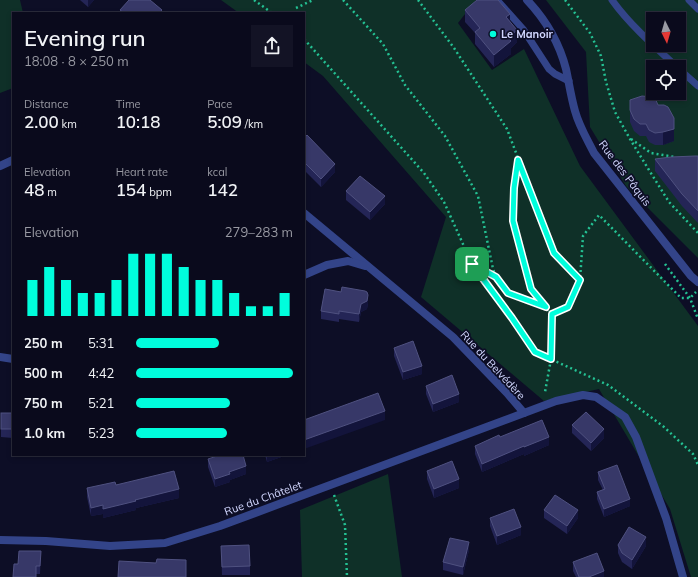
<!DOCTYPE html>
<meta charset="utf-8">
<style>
body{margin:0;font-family:Mulish,sans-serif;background:#131325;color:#f1f3f6;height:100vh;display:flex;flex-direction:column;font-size:15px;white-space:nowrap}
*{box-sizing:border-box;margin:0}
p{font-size:13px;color:#999aa3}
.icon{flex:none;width:22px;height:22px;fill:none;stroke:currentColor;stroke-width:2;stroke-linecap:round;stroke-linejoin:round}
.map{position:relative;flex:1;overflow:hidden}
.sheet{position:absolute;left:12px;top:12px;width:293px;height:444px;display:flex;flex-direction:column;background:#0a0a1c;border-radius:0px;box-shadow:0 2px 6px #0003,0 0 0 1px #2a2b3b}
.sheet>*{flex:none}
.needle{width:26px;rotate:175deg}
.controls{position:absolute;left:646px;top:12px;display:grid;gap:8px}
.controls a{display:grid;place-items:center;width:40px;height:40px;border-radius:0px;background:#0a0a1c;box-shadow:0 2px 6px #0003,0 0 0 1px #2a2b3b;font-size:20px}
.pin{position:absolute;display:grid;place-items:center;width:34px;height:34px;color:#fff;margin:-17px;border-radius:8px;box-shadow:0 2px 6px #0006}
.round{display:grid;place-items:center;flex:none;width:42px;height:42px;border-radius:0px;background:#131325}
.head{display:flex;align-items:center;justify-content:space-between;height:68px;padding:0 12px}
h1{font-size:22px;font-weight:600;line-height:30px}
.stats{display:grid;grid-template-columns:repeat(3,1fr);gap:6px;height:68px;padding:4px 12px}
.stats div{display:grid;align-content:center}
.stats b{font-size:17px;font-weight:600}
.stats small{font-size:11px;font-weight:400}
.stats p{font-size:11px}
.chart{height:112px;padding:8px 12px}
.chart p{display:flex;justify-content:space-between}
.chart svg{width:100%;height:72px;margin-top:4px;stroke:#00fddc;stroke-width:6}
ul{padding:0 12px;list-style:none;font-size:13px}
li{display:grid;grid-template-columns:64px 48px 1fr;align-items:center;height:30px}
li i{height:10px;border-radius:5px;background:#00fddc}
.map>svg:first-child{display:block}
.green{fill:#0f3028;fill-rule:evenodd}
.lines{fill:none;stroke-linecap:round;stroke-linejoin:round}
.path{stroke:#24c193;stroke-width:2.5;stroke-dasharray:2 3;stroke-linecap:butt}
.service{stroke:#334489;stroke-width:7}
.minor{stroke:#334489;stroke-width:8}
.wall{fill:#242556}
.shaded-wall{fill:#13143b}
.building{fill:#373868;stroke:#4f5180}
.route-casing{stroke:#fff;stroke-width:8}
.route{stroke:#00fddc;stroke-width:5}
.poi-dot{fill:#00fddc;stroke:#0d0e26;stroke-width:1.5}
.labels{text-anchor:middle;stroke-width:3.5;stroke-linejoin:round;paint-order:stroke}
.poi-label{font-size:11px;font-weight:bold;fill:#d2d7ff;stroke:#0d0e26;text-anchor:start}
.street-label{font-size:11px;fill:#d2d7ff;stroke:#0d0e26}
</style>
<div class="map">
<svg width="698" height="577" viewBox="0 0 698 577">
<rect width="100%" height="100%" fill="#0d0e26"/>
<!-- green -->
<g class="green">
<path d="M0,0H20L23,13H13V88L0,93Z"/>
<path d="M221,0H476L458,23L492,70L524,49L580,166L698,326V577H691L670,509L599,389L544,401L421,297L446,217L323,76L304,62V13H239Z"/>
<path d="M546,0H698V258L626,186L590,127L586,52ZM653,19H679V45H653ZM653,67H679V93H653Z"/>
<path d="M388,474L402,577H302L300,510Z"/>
</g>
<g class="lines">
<!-- path -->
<g class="path">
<path d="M254,0L272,13"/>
<path d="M343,0L383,44L405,85L445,136L478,196L493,269L496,277L508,293L546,307"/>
<path d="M418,0L454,48L507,129L554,253L580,280"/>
<path d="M565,0L590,33L601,56L606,82L615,112L630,139L649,170L669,202L698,233"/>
<path d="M296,13V8L313,0"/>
<path d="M304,39L424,173L444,202L472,264L512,318L535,352L608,385L664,427L693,454L698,465"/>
<path d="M631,139L651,153L675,157"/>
<path d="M518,160L514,188L513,221L531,289L552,314L551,359L545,392"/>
<path d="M665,264L690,298L698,319"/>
<path d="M474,265L495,276"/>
<path d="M552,314L568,307L580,280L583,236L599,215L681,298H690L696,292"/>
<path d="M334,495L345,525L347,577"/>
</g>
<!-- service -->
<g class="service">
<path d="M497,0L523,29L549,69L555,74L569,81"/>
<path d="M612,0C629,24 655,47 677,67"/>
<path d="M689,0L698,9"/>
<path d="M679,69L698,86"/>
</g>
<!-- minor -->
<g class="minor">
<path d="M527,0C546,20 559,42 566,69C569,83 571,97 575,111C579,126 587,139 594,153L691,276L698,282"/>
<path d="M0,166L13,160"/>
<path d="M304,213L453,337L507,393L524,413L556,401L583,395L596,397L625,417L636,437L666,518L683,577"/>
<path d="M304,275L327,265L348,261L365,266"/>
<path d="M0,357L13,359"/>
<path d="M0,540L46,541L110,546L165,543L220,526L524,413"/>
</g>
</g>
<!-- wall -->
<g class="wall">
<path d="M80,0H94L88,7Z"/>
<path d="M120,10L162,13H120Z"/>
<path d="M465,10L510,21L517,42L511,48V54L494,67L475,44V33L465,22Z"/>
<path d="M630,100L674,141L663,145H655L649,142L646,136H640L634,131L630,122Z"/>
<path d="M304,138L335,172L321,187L304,170Z"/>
<path d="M698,156V223L682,206L655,171V159Z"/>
<path d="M346,191L385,204L370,220L346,200Z"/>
<path d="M368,303L367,309L361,312L359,322L339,319V322L321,319V311Z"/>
<path d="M394,348L422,374L403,380L394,356Z"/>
<path d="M426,386L459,402L433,412L426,394Z"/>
<path d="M1,413H13V438L1,437Z"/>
<path d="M572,425L604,438L591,451L572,433Z"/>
<path d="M500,437L549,445L524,456V454L482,472L475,454V446Z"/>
<path d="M265,455H287L267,462Z"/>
<path d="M208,459L246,474L230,480V482L215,487L208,467Z"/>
<path d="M427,471L459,488L434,498L427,479Z"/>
<path d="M598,472L630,506L604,517L597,499V492L603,490L598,480Z"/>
<path d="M116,485L179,498L136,508V510L103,518V514L91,516L87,497V488Z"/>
<path d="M544,510L578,518L567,534L544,518Z"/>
<path d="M490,518L521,535L497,545L490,526Z"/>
<path d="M618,545L646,546L632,569L622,562L618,553Z"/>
<path d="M221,546L250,566V575H222Z"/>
<path d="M469,550L463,575L443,570V562Z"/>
<path d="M41,551L40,574H36L18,564Z"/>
<path d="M573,562L604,577H576L573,571Z"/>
</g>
<!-- shaded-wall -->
<g class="shaded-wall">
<path d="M88,0H94L88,7Z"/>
<path d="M510,14V26L506,17Z"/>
<path d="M517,30V42L511,48V54L494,67V55L508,38Z"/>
<path d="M674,129V141L663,145V132Z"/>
<path d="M335,164V172L321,187V179Z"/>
<path d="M385,196V204L370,220V212Z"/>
<path d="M368,295V303L367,309L361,312L359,322V314L361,304Z"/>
<path d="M422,366V374L403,380V372Z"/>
<path d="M459,394V402L433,412V404Z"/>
<path d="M385,411V420L304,449V440Z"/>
<path d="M604,429V438L591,451V443Z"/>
<path d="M549,437V445L524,456V447Z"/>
<path d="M524,446V454L482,472V464Z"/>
<path d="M267,455H287L267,462Z"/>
<path d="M246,466V474L230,480V482L215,487V479L229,472Z"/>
<path d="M459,479V488L434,498V489Z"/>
<path d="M179,489V498L136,508V510L103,518V509L135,500Z"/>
<path d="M630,499V506L604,517V509Z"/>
<path d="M103,505V514L91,516V508Z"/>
<path d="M578,510V518L567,534V526Z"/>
<path d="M521,527V535L497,545V536Z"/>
<path d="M646,537V546L632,569V560Z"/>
<path d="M469,542V550L463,575V567Z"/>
<path d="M604,571V577H589Z"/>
</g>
<!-- building -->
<g class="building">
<path d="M129,0H150L162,10L159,13H124L120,10Z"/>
<path d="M477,0H498L510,14L506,17L517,30L508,38L511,41L494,55L475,32L480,28L465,10Z"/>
<path d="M642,96L652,97L655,98L658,105H664L668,107L674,118V129L663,132L655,133L649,130L646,124H640L634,119L630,110V100Z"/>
<path d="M307,135L335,164L321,179L304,162V138Z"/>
<path d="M695,156H698V211L682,194L655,159L671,157Z"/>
<path d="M360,176L385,196L370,212L346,191Z"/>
<path d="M342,287L365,291L367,292L368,295L367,301L361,304L359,314L339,311V314L321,311L325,289L341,292Z"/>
<path d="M413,341L422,366L403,372L394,348Z"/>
<path d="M452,375L459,394L433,404L426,386Z"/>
<path d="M378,393L385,411L304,440V420Z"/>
<path d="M586,412L604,429L591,443L572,425Z"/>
<rect x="1" y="413" width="12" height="16"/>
<path d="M542,420L549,437L524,447V446L482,464L475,446L499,435L500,437Z"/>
<path d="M220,455H243L246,466L229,472L230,474L215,479L208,459Z"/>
<path d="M452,461L459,479L434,489L427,471Z"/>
<path d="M617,465L630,499L604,509L597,492L605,489L598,472Z"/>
<path d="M174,471L179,489L135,500L136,501L103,509V505L91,508L87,488L115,482L116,485Z"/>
<path d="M555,495L578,510L567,526L544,510Z"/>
<path d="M514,509L521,527L497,536L490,518Z"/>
<path d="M629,527L646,537L632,560L622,553L618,545Z"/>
<path d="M450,538L469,542L463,567L443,562Z"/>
<path d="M249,545L250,566L222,567L221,546Z"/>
<path d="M19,551H41L40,566H36V577H13L14,564H18Z"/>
<path d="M597,553L604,571L589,577H579L573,562Z"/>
<path d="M157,559L186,560V577H118L119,561L156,563Z"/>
</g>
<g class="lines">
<!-- route casing -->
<g class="route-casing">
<path id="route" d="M518,160L554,253L580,280L568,307L552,314L551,359L535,352L512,318L472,264L496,277L508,293L546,307L531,289L513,221L514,188Z"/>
</g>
<!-- route -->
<use href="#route" class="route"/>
</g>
<!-- markers -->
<circle class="poi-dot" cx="493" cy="34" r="4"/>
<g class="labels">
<!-- poi labels -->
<g class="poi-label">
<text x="501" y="38">Le Manoir</text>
</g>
<!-- street labels -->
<g class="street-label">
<text transform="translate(625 173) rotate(53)" y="4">Rue des Pâquis</text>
<text transform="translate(493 365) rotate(47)" y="4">Rue du Belvédère</text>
<text transform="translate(263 498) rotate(-20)" y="4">Rue du Châtelet</text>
</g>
</g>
</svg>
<div class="controls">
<a><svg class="needle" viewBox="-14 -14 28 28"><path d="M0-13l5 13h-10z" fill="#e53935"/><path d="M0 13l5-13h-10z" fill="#999aa3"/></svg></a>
<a><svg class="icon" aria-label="locate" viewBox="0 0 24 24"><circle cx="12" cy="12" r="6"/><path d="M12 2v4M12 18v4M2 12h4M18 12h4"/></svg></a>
</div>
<div class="pin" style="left:472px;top:264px;background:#1e9e55"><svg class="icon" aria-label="arrive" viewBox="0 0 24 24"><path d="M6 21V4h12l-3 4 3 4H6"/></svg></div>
<section class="sheet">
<div class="head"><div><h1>Evening run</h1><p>18:08 · 8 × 250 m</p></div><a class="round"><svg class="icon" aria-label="share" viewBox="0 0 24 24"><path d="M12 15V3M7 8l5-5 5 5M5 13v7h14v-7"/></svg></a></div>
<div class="stats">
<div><p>Distance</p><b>2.00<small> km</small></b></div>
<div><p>Time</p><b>10:18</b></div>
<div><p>Pace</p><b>5:09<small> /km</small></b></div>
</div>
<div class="stats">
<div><p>Elevation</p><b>48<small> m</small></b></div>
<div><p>Heart rate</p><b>154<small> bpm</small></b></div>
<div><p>kcal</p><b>142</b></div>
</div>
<div class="chart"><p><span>Elevation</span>279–283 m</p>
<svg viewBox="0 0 160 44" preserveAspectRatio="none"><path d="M5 44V22M15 44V14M25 44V22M35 44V30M45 44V30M55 44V22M65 44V6M75 44V6M85 44V6M95 44V14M105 44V22M115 44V22M125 44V30M135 44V38M145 44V38M155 44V30"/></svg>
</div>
<ul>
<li><b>250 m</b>5:31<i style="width:53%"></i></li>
<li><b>500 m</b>4:42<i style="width:100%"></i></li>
<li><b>750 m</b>5:21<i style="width:60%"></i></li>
<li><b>1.0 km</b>5:23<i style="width:58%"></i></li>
</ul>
</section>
</div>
